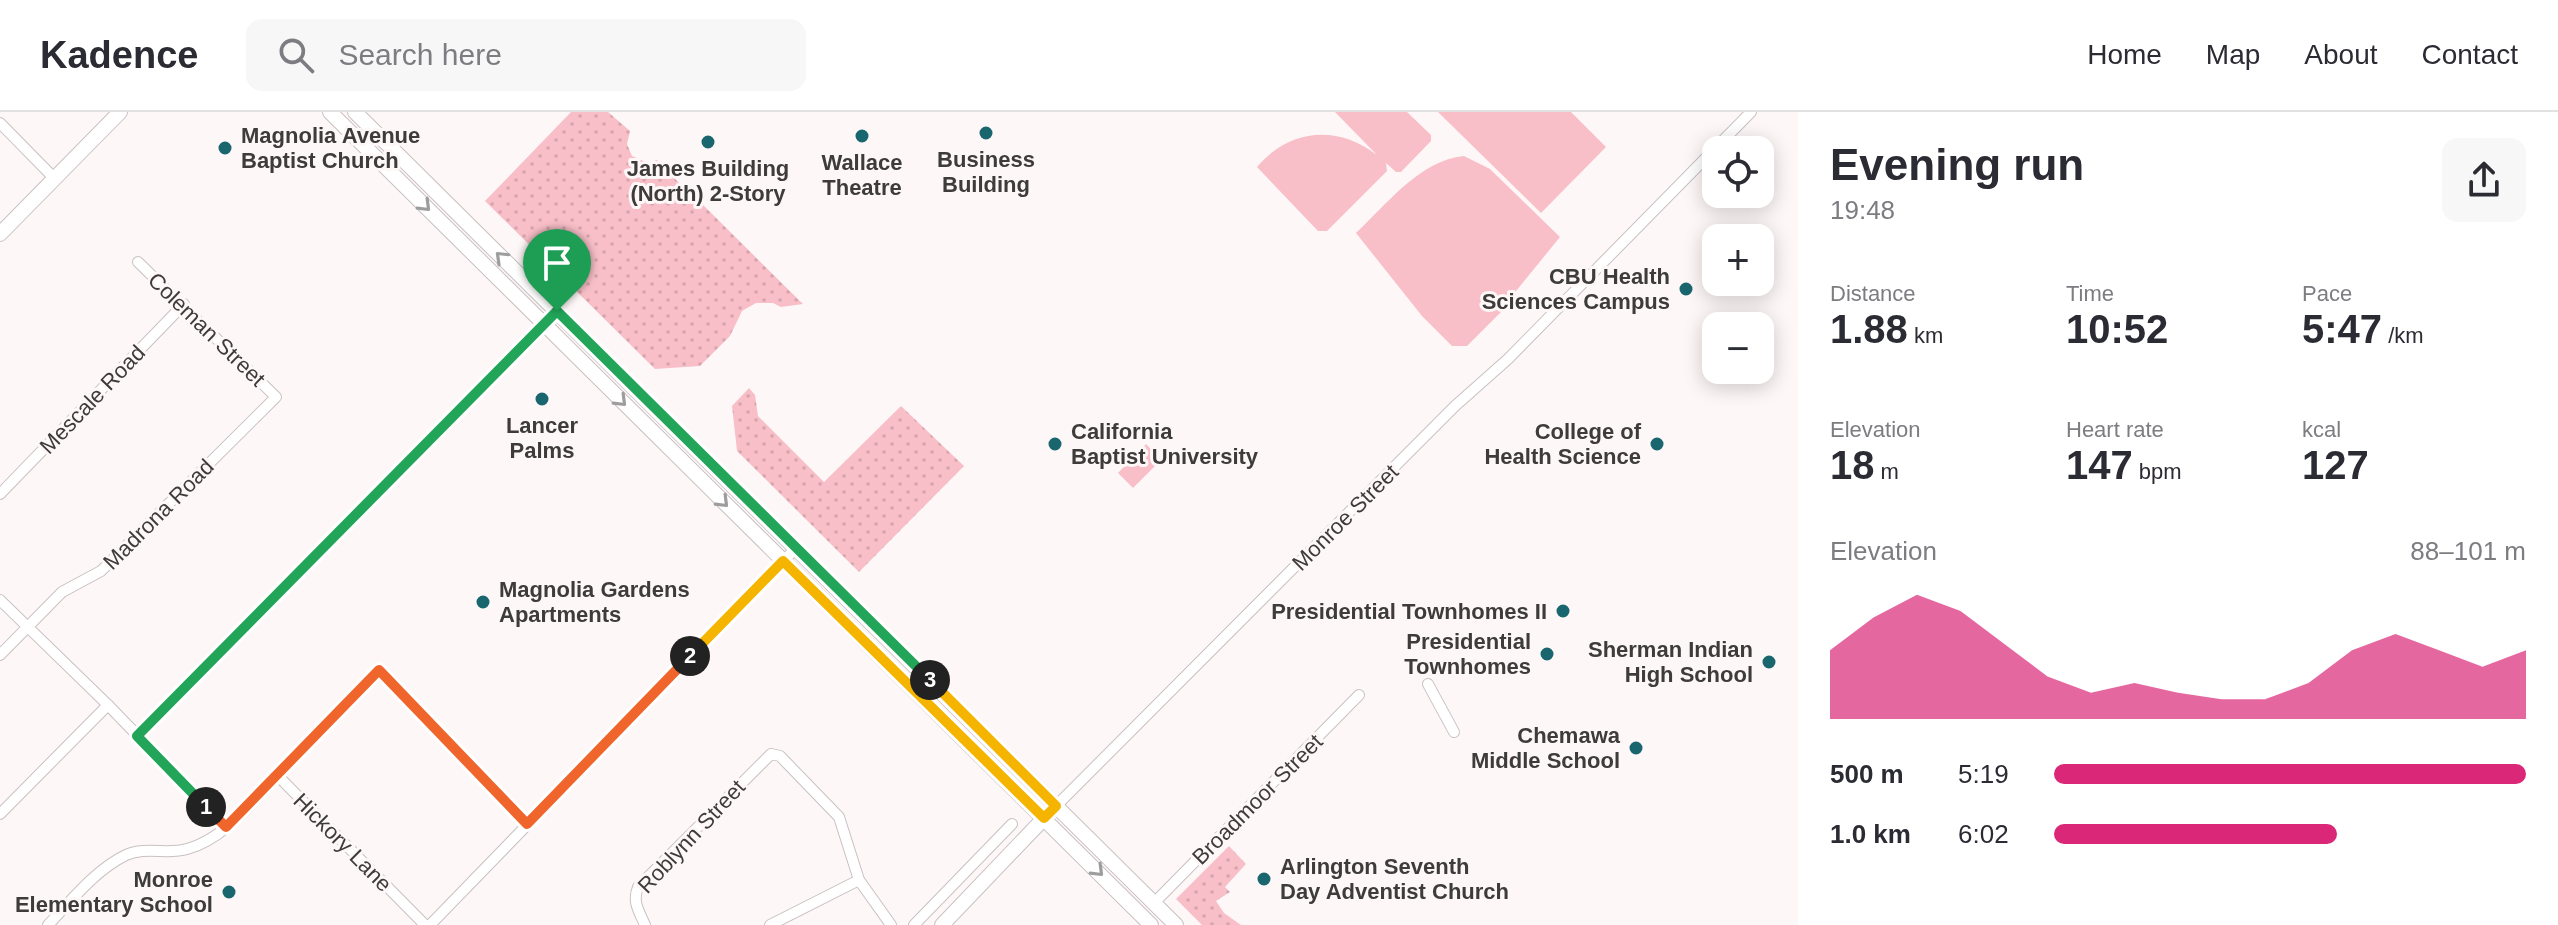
<!DOCTYPE html>
<meta charset="utf-8">
<style>
body{margin:0;font-family:Arial,sans-serif;background:#f7f7f7;color:#2b2b33;height:100vh;display:flex;flex-direction:column;font-size:30px;white-space:nowrap}
*{box-sizing:border-box;margin:0}
p{font-size:26px;color:#7c7c81}
.icon{flex:none;width:44px;height:44px;fill:none;stroke:currentColor;stroke-width:2;stroke-linecap:round;stroke-linejoin:round}
.map{position:relative;flex:1;overflow:hidden}
.side{display:flex;flex-direction:column;background:#fff;width:760px}
.side>*{flex:none}
.buttons{position:absolute;left:1702px;top:24px;display:grid;gap:16px}
.buttons a{display:grid;place-items:center;width:72px;height:72px;border-radius:16px;background:#fff;box-shadow:0 4px 20px #0003;font-size:40px}
.pin{position:absolute;display:grid;place-items:center;width:68px;height:68px;color:#fff;margin:-82px -34px;border-radius:50% 50% 50% 0;rotate:-45deg;box-shadow:0 0 8px #0007}
.pin .icon{rotate:45deg}
.km{position:absolute;width:40px;height:40px;margin:-20px;border-radius:50%;background:#222;color:#fff;font-size:22px;line-height:40px;text-align:center}
.round{display:grid;place-items:center;flex:none;width:84px;height:84px;border-radius:16px;background:#f7f7f7}
.overview{display:flex;align-items:center;justify-content:space-between;height:136px;padding:0 32px}
h1{font-size:44px;font-weight:600;line-height:60px}
.figures{display:grid;grid-template-columns:repeat(3,1fr);gap:12px;height:136px;padding:8px 32px}
.figures div{display:grid;align-content:center}
.figures b{font-size:40px;font-weight:600}
.figures small{font-size:22px;font-weight:400}
.figures p{font-size:22px}
.chart{height:224px;padding:16px 32px}
.chart p{display:flex;justify-content:space-between}
.chart svg{width:100%;height:144px;margin-top:8px;fill:#db2777;opacity:.7}
ul{padding:0 32px;list-style:none;font-size:26px}
li{display:grid;grid-template-columns:128px 96px 1fr;align-items:center;height:60px}
li i{height:20px;border-radius:10px;background:#db2777}
header{display:flex;align-items:center;gap:48px;box-sizing:border-box;height:112px;padding:0 40px;background:#fff;border-bottom:2px solid #e1e1e2}
header strong{font-size:38px}
nav{display:flex;gap:44px;margin-inline-start:auto;font-size:28px}
.search{width:560px;height:72px;background:#f7f7f7;display:flex;align-items:center;gap:20px;box-sizing:border-box;padding:0 28px;border-radius:16px;color:#7c7c81;font-size:30px}
main{display:flex;flex:1;min-height:0}
.map>svg:first-child{display:block}
.grass{fill:url(#grass-dots)}
.garden{fill:#f9bfc8}
.lines{fill:none;stroke-linecap:round;stroke-linejoin:round}
.minor-casing{stroke:#c9c0c1;stroke-width:12}
.major-casing{stroke:#c9c0c1;stroke-width:16}
.minor{stroke:#fff;stroke-width:10}
.major{stroke:#fff;stroke-width:14}
.oneway{stroke:#9e9d9d}
.split-1-casing{stroke:#fff;stroke-width:16}
.split-2-casing{stroke:#fff;stroke-width:16}
.split-3-casing{stroke:#fff;stroke-width:16}
.split-4-casing{stroke:#fff;stroke-width:16}
.split-1{stroke:#22a559;stroke-width:10}
.split-2{stroke:#f0652b;stroke-width:10}
.split-3{stroke:#f5b400;stroke-width:10}
.split-4{stroke:#22a559;stroke-width:10}
.poi-dot{fill:#1a666f;stroke:#fef7f8;stroke-width:3}
.labels{text-anchor:middle;stroke-width:6;stroke-linejoin:round;paint-order:stroke}
.poi-label{font-size:22px;font-weight:bold;fill:#3e3b3b;stroke:#fef7f8;text-anchor:end}
.street-label{font-size:22px;fill:#3e3b3b;stroke:#fef7f8}
</style>
<header>
<strong>Kadence</strong>
<div class="search"><svg class="icon" aria-label="search" viewBox="0 0 24 24"><circle cx="10" cy="10" r="6"/><path d="M15 15l6 6"/></svg>Search here</div>
<nav><a>Home</a><a>Map</a><a>About</a><a>Contact</a></nav>
</header>
<main>
<div class="map">
<svg width="1798" height="813" viewBox="0 0 1798 813">
<defs>
<pattern id="grass-dots" width="8" height="8" patternUnits="userSpaceOnUse" patternTransform="scale(2)"><rect width="8" height="8" fill="#f9bfc8"/><path d="M2 2h.1M6 6h.1" fill="none" stroke="#d6a5ad" stroke-width="1.8" stroke-linecap="round"/></pattern>
</defs>
<rect width="100%" height="100%" fill="#fef7f8"/>
<!-- grass -->
<g class="grass">
<path d="M571,0H608L630,19L627,32L632,44L648,51L657,48L681,73V82L686,87L699,89L803,192L781,195L773,191H756L742,199L730,224L700,254L655,257L485,89Z"/>
<path d="M749,276L755,283L758,304L824,370L901,294L964,354L859,460L737,339L732,294Z"/>
<path d="M1229,734L1246,752L1225,775L1230,780L1216,789L1224,801L1241,813H1202L1176,787Z"/>
</g>
<!-- garden -->
<g class="garden">
<path d="M1335,0H1407L1431,23V29L1401,60H1396L1386,51L1387,59L1327,119H1318L1257,55C1290,16 1338,13 1377,43Z"/>
<path d="M1438,0H1571L1606,35L1541,101Z"/>
<path d="M1464,44L1490,57L1560,125L1512,184L1515,186L1467,234H1452L1422,204L1356,121C1386,93 1420,48 1464,44Z"/>
<path d="M1146,332L1161,348L1133,376L1118,361Z"/>
</g>
<g class="lines">
<!-- minor casing -->
<g class="minor-casing">
<g id="minor">
<path d="M0,11L55,67"/>
<path d="M0,382L184,192"/>
<path d="M0,488L108,593L226,715"/>
<path d="M0,543L62,480L101,459L276,285L138,150"/>
<path d="M1428,572L1454,620"/>
<path d="M137,624L545,213"/>
<path d="M278,664L379,558L527,712"/>
<path d="M1056,694L1455,294L1508,247L1751,0"/>
<path d="M0,702L108,593"/>
<path d="M1154,791L1359,583"/>
<path d="M48,813C71,789 95,758 126,743C146,734 167,743 187,737C224,727 252,690 278,664L425,813"/>
<path d="M430,813L796,436"/>
<path d="M645,813C639,799 632,790 638,775L771,642L780,644L839,705L859,768L891,813"/>
<path d="M770,813L859,768"/>
<path d="M914,813L1012,712"/>
</g>
</g>
<!-- major casing -->
<g class="major-casing">
<g id="major">
<path d="M330,0L1151,813"/>
<path d="M355,0L1176,813"/>
<path d="M0,122L120,0"/>
<path d="M942,813L1050,700"/>
</g>
</g>
<!-- minor -->
<use href="#minor" class="minor"/>
<!-- major -->
<use href="#major" class="major"/>
</g>
<!-- one-way arrows -->
<defs><path id="oneway-chevron" d="M-2-3.5L2.5 0L-2 3.5" fill="none" stroke-width="1.6" stroke-linecap="round" stroke-linejoin="round" transform="scale(2)"/></defs>
<g class="oneway">
<use href="#oneway-chevron" transform="translate(425 94) rotate(45)"/>
<use href="#oneway-chevron" transform="translate(501 145) rotate(-136)"/>
<use href="#oneway-chevron" transform="translate(621 289) rotate(45)"/>
<use href="#oneway-chevron" transform="translate(723 390) rotate(45)"/>
<use href="#oneway-chevron" transform="translate(1098 759) rotate(45)"/>
</g>
<g class="lines">
<!-- split-1 casing -->
<g class="split-1-casing">
<path id="split-1" d="M206,695L137,624L557,199"/>
</g>
<!-- split-2 casing -->
<g class="split-2-casing">
<path id="split-2" d="M206,695L226,715L379,558L527,712L690,544"/>
</g>
<!-- split-3 casing -->
<g class="split-3-casing">
<path id="split-3" d="M690,544L783,449L1044,706L1056,694L930,568"/>
</g>
<!-- split-4 casing -->
<g class="split-4-casing">
<path id="split-4" d="M557,199L930,568"/>
</g>
<!-- split-1 -->
<use href="#split-1" class="split-1"/>
<!-- split-2 -->
<use href="#split-2" class="split-2"/>
<!-- split-3 -->
<use href="#split-3" class="split-3"/>
<!-- split-4 -->
<use href="#split-4" class="split-4"/>
</g>
<!-- markers -->
<g class="poi-dot">
<circle cx="986" cy="21" r="8"/>
<circle cx="862" cy="24" r="8"/>
<circle cx="708" cy="30" r="8"/>
<circle cx="225" cy="36" r="8"/>
<circle cx="1686" cy="177" r="8"/>
<circle cx="542" cy="287" r="8"/>
<circle cx="1055" cy="332" r="8"/>
<circle cx="1657" cy="332" r="8"/>
<circle cx="483" cy="490" r="8"/>
<circle cx="1563" cy="499" r="8"/>
<circle cx="1547" cy="542" r="8"/>
<circle cx="1769" cy="550" r="8"/>
<circle cx="1636" cy="636" r="8"/>
<circle cx="1264" cy="767" r="8"/>
<circle cx="229" cy="780" r="8"/>
</g>
<g class="labels">
<!-- poi labels -->
<g class="poi-label">
<text x="241" y="31" text-anchor="start">Magnolia Avenue<tspan x="241" dy="25">Baptist Church</tspan></text>
<text x="986" y="55" text-anchor="middle">Business<tspan x="986" dy="25">Building</tspan></text>
<text x="862" y="58" text-anchor="middle">Wallace<tspan x="862" dy="25">Theatre</tspan></text>
<text x="708" y="64" text-anchor="middle">James Building<tspan x="708" dy="25">(North) 2-Story</tspan></text>
<text x="1670" y="172">CBU Health<tspan x="1670" dy="25">Sciences Campus</tspan></text>
<text x="542" y="321" text-anchor="middle">Lancer<tspan x="542" dy="25">Palms</tspan></text>
<text x="1071" y="327" text-anchor="start">California<tspan x="1071" dy="25">Baptist University</tspan></text>
<text x="1641" y="327">College of<tspan x="1641" dy="25">Health Science</tspan></text>
<text x="499" y="485" text-anchor="start">Magnolia Gardens<tspan x="499" dy="25">Apartments</tspan></text>
<text x="1547" y="507">Presidential Townhomes II</text>
<text x="1531" y="537">Presidential<tspan x="1531" dy="25">Townhomes</tspan></text>
<text x="1753" y="545">Sherman Indian<tspan x="1753" dy="25">High School</tspan></text>
<text x="1620" y="631">Chemawa<tspan x="1620" dy="25">Middle School</tspan></text>
<text x="1280" y="762" text-anchor="start">Arlington Seventh<tspan x="1280" dy="25">Day Adventist Church</tspan></text>
<text x="213" y="775">Monroe<tspan x="213" dy="25">Elementary School</tspan></text>
</g>
<!-- street labels -->
<g class="street-label">
<text transform="translate(207 217) rotate(44)" y="8">Coleman Street</text>
<text transform="translate(92 287) rotate(-46)" y="8">Mescale Road</text>
<text transform="translate(158 402) rotate(-45)" y="8">Madrona Road</text>
<text transform="translate(1345 405) rotate(-45)" y="8">Monroe Street</text>
<text transform="translate(1257 687) rotate(-45)" y="8">Broadmoor Street</text>
<text transform="translate(691 724) rotate(-47)" y="8">Roblynn Street</text>
<text transform="translate(343 730) rotate(45)" y="8">Hickory Lane</text>
</g>
</g>
</svg>
<div class="buttons">
<a><svg class="icon" aria-label="locate" viewBox="0 0 24 24"><circle cx="12" cy="12" r="6"/><path d="M12 2v4M12 18v4M2 12h4M18 12h4"/></svg></a>
<a>+</a>
<a>−</a>
</div>
<div class="pin" style="left:557px;top:199px;background:#1e9e55"><svg class="icon" aria-label="arrive" viewBox="0 0 24 24"><path d="M6 21V4h12l-3 4 3 4H6"/></svg></div>
<b class="km" style="left:206px;top:695px">1</b>
<b class="km" style="left:690px;top:544px">2</b>
<b class="km" style="left:930px;top:568px">3</b>
</div>
<section class="side">
<div class="overview"><div><h1>Evening run</h1><p>19:48</p></div><a class="round"><svg class="icon" aria-label="share" viewBox="0 0 24 24"><path d="M12 15V3M7 8l5-5 5 5M5 13v7h14v-7"/></svg></a></div>
<div class="figures">
<div><p>Distance</p><b>1.88<small> km</small></b></div>
<div><p>Time</p><b>10:52</b></div>
<div><p>Pace</p><b>5:47<small> /km</small></b></div>
</div>
<div class="figures">
<div><p>Elevation</p><b>18<small> m</small></b></div>
<div><p>Heart rate</p><b>147<small> bpm</small></b></div>
<div><p>kcal</p><b>127</b></div>
</div>
<div class="chart"><p><span>Elevation</span>88–101 m</p>
<svg viewBox="0 0 160 44" preserveAspectRatio="none"><path d="M0 44V23L10 13L20 6L30 11L40 21L50 31L60 36L70 33L80 36L90 38L100 38L110 33L120 23L130 18L140 23L150 28L160 23V44z"/></svg>
</div>
<ul>
<li><b>500 m</b>5:19<i style="width:100%"></i></li>
<li><b>1.0 km</b>6:02<i style="width:60%"></i></li>
</ul>
</section>
</main>
